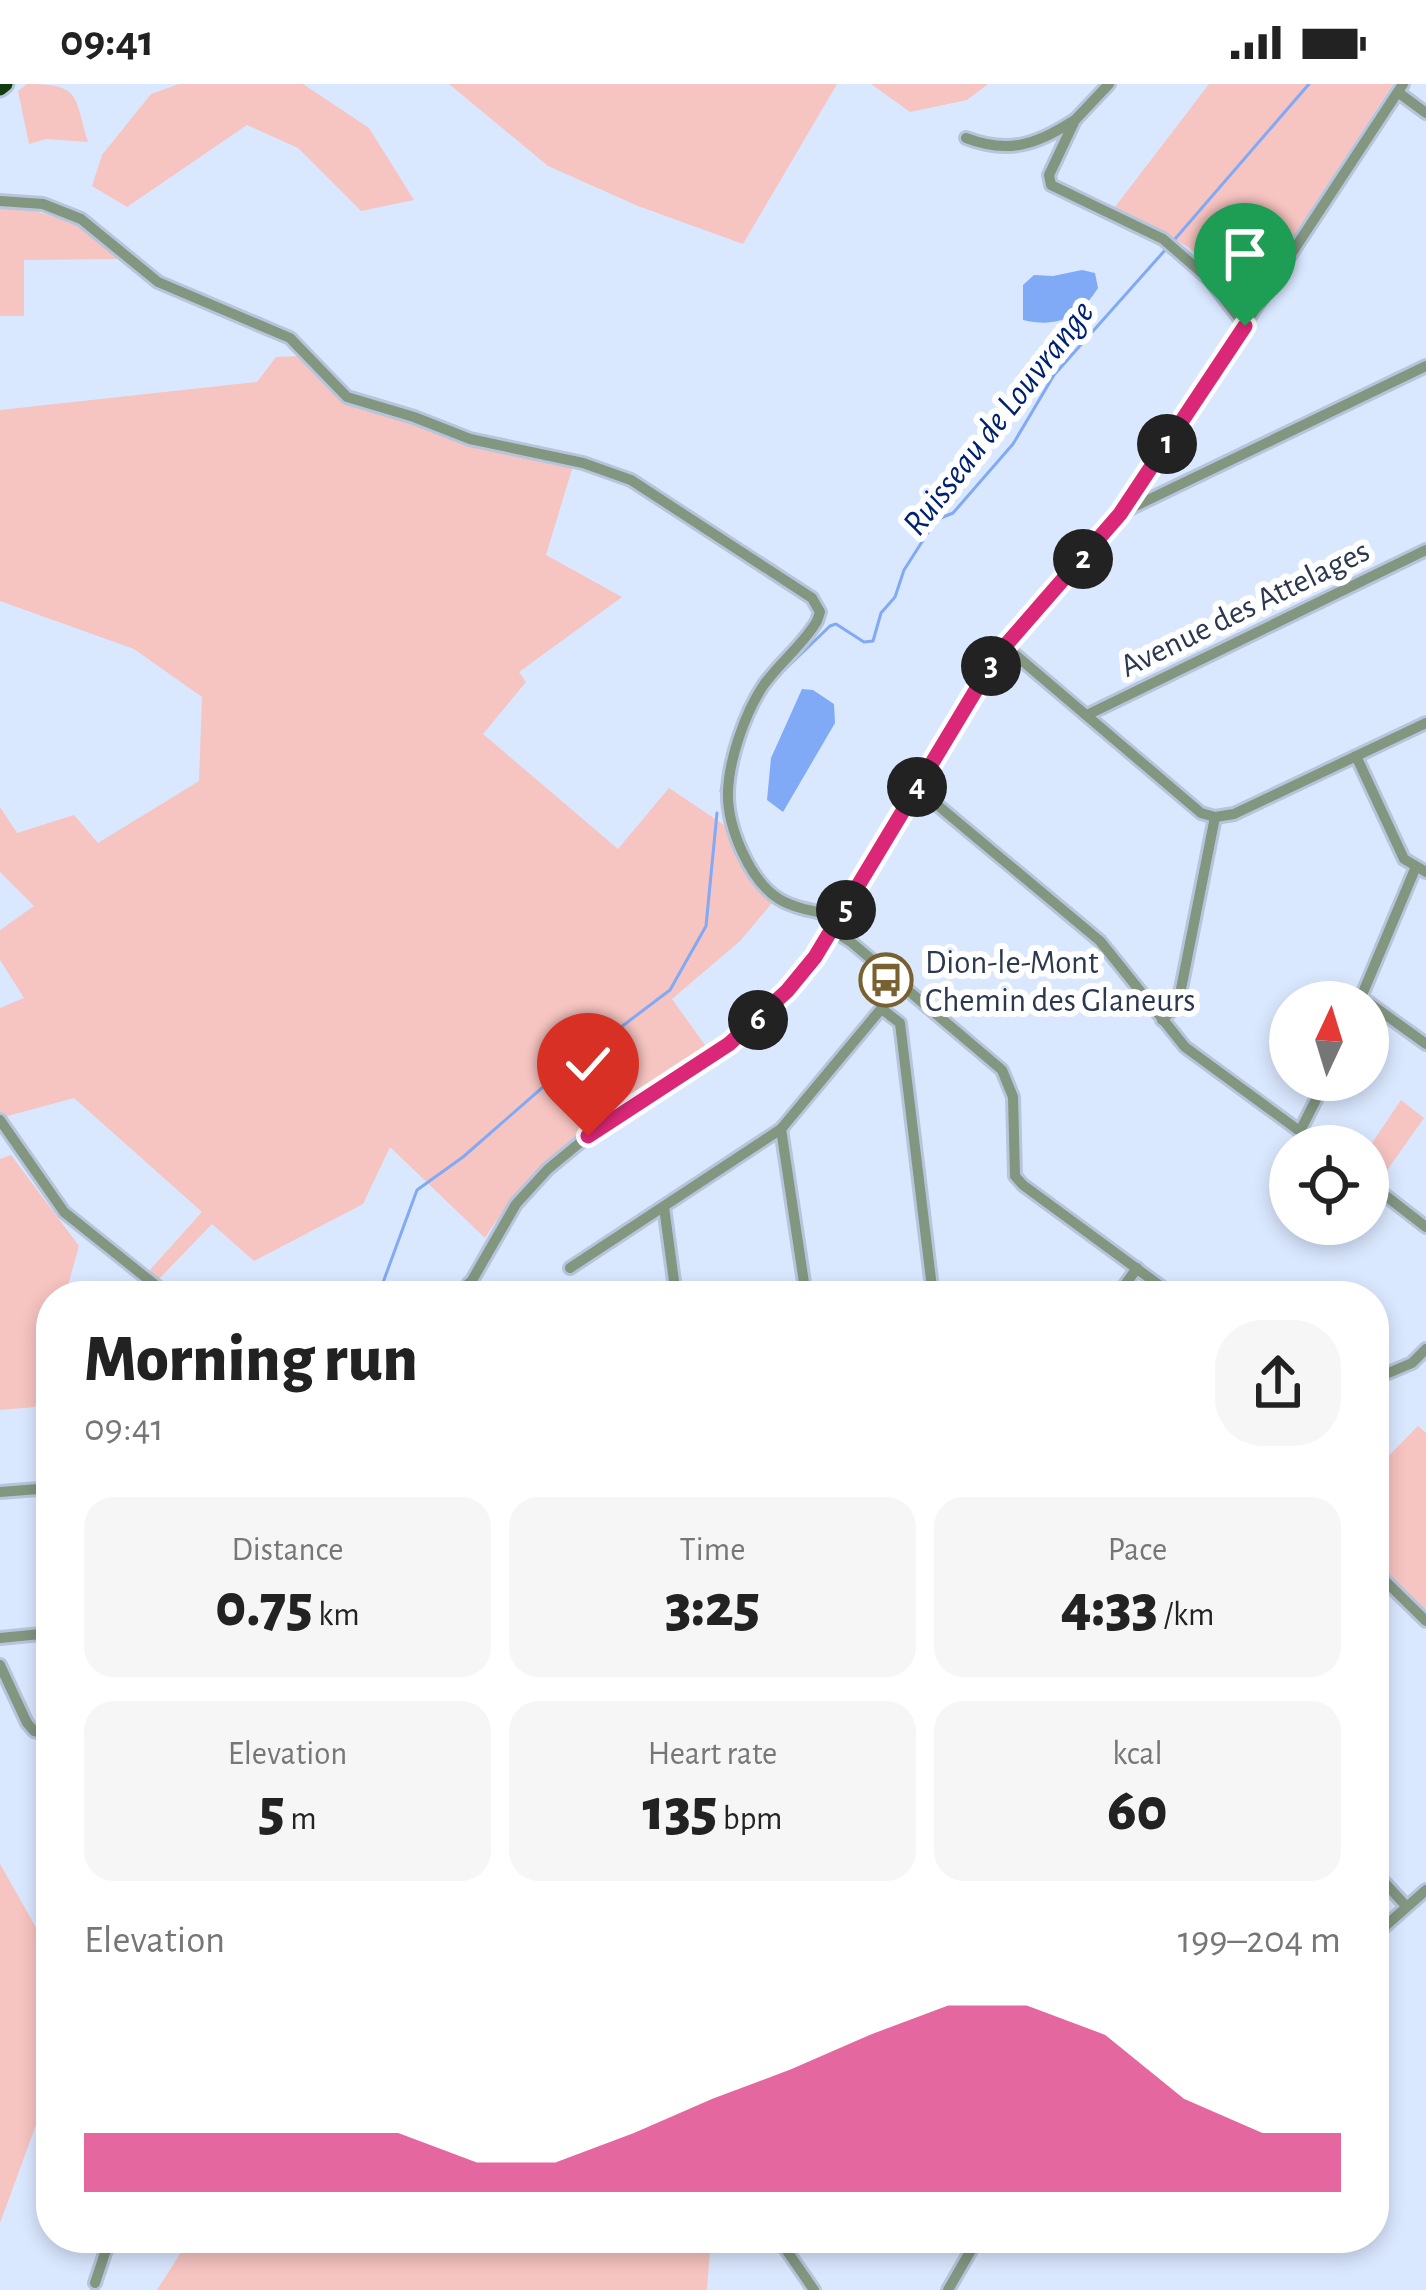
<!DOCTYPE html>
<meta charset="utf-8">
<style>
body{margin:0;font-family:"Alegreya Sans",sans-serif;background:#f6f6f6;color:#222;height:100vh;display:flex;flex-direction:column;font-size:45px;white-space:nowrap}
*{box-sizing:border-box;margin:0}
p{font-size:39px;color:#767676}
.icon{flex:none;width:66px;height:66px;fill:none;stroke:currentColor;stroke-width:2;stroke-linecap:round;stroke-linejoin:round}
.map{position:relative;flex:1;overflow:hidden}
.panel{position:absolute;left:36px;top:1197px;width:1353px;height:972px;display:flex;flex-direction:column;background:#fff;border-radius:48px;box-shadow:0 6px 18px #0003}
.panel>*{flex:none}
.needle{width:78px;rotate:4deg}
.fabs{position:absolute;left:1269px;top:897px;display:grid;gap:24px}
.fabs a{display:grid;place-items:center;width:120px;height:120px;border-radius:50%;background:#fff;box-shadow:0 6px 18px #0003;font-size:60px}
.pin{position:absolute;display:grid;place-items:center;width:102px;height:102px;color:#fff;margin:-123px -51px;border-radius:50% 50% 50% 0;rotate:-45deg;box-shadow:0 0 12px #0007}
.pin .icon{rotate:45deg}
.km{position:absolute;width:60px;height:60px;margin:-30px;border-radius:50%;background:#222;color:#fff;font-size:33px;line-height:60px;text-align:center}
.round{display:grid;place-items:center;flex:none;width:126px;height:126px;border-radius:48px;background:#f6f6f6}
.overview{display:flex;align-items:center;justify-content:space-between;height:204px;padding:0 48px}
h1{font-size:66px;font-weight:800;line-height:90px}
.stats{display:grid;grid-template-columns:repeat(3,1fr);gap:18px;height:204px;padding:12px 48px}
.stats div{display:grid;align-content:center;border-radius:30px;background:#f6f6f6;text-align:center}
.stats b{font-size:60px;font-weight:800}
.stats small{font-size:33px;font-weight:400}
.stats p{font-size:33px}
.chart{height:336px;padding:24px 48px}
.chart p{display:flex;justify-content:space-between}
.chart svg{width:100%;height:216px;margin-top:12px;fill:#db2777;opacity:.7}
.status{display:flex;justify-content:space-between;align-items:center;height:84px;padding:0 60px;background:#fff;direction:ltr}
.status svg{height:33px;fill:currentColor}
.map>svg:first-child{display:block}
.green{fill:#f6c4c1}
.water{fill:#80aaf6}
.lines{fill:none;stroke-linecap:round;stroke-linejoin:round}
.stream{stroke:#80aaf6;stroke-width:3}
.minor-casing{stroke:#b7c5dc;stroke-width:16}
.highway-casing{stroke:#b7c5dc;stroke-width:21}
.minor{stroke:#829680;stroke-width:10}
.highway{stroke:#113c0e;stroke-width:15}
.route-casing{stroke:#fff;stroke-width:24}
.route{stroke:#db2777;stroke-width:15}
.labels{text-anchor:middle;stroke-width:12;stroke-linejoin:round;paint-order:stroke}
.street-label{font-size:33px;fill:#2c384f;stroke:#fff}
.poi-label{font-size:33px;fill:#2c384f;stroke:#fff;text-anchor:start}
.water-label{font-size:36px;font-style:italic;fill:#002172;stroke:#fff}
</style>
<div class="status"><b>09:41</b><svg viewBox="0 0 49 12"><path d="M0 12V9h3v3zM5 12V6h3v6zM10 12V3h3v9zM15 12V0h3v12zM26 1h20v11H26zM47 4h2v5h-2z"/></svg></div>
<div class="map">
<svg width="1426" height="2206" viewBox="0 0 1426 2206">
<rect width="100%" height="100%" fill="#dae8ff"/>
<!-- green -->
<g class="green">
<path d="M27,0C81,0 74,11 88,58L46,55L29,60L18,7Z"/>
<path d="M179,0H303L369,44L414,116L361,127L298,64L247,41L127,123L92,102L102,71L151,10Z"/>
<path d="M449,0H837L743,160L638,122L548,82Z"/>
<path d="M871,0H988L967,16L910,28Z"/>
<path d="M1209,0H1393L1248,222L1235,216L1190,164L1115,123Z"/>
<path d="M25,124L87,143L121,175L24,176V232H0V125Z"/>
<path d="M298,272L341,312L573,382L546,471L622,513L519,588L526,598L483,650L618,765L669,704L724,741L747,788L772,819L740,857L672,915L710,968C624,1020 540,1067 485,1154L390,1063L363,1120L254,1177L212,1140L158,1196L148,1188L202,1128L74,1014L4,1033L0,1027V924L24,914L0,876V846L34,822L0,788V723L17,749L74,731L98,759L199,697L202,613L134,565L0,517V326L257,298L276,273Z"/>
<path d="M1401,1016L1424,1034L1378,1099L1368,1092V1065Z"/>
<path d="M11,1071L79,1162L65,1212H51V1263L35,1323L0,1326V1075Z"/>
<path d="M1418,1342L1426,1349V1526L1374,1476V1387Z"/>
<path d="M0,1780L51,1870V2000L0,2139Z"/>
<path d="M190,2154H711L707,2206H157Z"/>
</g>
<!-- water -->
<g class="water">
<path d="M1082,186L1095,189L1098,204C1079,234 1057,244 1023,236V201L1034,191L1053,192Z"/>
<path d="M802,605L813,606L834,620L835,639L783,728L767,716L771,674Z"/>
</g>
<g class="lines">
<!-- stream -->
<g class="stream">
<path d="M1175,155L1309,0"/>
<path d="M776,594L830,542L836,540L864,558L873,557L881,529L895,513L904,486L936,436L953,429L1013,360L1054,291L1166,165"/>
<path d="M721,707L727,679"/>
<path d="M378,1212L417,1106L463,1073L551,996L670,906L706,842L717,729"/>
</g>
<!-- minor casing -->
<g class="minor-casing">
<g id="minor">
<path d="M1109,0L1075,36L1049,91L1051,101L1163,155L1210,196L1245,242"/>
<path d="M1399,9L1426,29"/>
<path d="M966,54C1008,70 1036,61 1073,37"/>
<path d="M0,117L43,120L81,135L158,198L290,254L347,313L414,333L470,355L583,379L631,396L812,514L820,528L817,537C803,561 779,579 763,602C745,629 729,675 728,708C727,742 749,796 779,815C797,826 822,828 842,833"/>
<path d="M1123,428L1426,282"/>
<path d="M1005,562L1201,729L1215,733L1234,730L1426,639"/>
<path d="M1087,631L1426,466"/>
<path d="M1356,672L1404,775L1426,788"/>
<path d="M917,704L1100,857L1185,963L1320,1062"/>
<path d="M833,847L851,858L1002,986L1013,1013L1015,1092L1023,1101L1174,1212"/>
<path d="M1359,918L1415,785"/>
<path d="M1368,918L1426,960"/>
<path d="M883,926L900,939L933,1212"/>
<path d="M1162,936L1178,920L1215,733"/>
<path d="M0,1036L64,1128L169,1212"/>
<path d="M781,1045L806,1212"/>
<path d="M1300,1047L1326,996"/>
<path d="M1368,1098L1426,1143"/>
<path d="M664,1123L676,1212"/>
<path d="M570,1184L781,1045L901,901"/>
<path d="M469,1199L490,1212"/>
<path d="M463,1212L516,1120L548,1085L588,1052L729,960L787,907L842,833L985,591L1005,562L1120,430L1403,0"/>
<path d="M1117,1212L1137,1184"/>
<path d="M1374,1295L1412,1279L1426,1265"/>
<path d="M0,1408L51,1404"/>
<path d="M1374,1486L1426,1537"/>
<path d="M0,1554L51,1549"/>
<path d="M0,1581L27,1639L34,1647L51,1652"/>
<path d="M1374,1787L1406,1822"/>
<path d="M1374,1852L1426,1806"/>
<path d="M778,2154L814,2206"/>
<path d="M95,2199L110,2154"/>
<path d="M948,2206L978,2154"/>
</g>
</g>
<!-- highway casing -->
<g class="highway-casing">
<path id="highway" d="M0,4L5,0"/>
</g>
<!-- minor -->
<use href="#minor" class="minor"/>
<!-- highway -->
<use href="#highway" class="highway"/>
</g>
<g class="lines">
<!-- route casing -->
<g class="route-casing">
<path id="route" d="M588,1052L729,960L787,907L815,873L985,591L1005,562L1120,430L1245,242"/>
</g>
<!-- route -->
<use href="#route" class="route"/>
</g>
<!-- icons -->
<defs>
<g id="bus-ring" transform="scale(2.7)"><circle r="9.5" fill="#fff" stroke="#796031" stroke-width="1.5"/><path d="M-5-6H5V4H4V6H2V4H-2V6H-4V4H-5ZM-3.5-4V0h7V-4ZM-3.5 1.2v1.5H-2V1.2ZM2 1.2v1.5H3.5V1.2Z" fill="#796031"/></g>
</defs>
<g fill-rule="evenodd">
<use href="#bus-ring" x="886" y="896"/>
</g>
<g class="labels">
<!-- street labels -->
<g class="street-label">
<text transform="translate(1244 523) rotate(-26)" y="12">Avenue des Attelages</text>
</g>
<!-- poi labels -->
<g class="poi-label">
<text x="925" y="889">Dion-le-Mont<tspan x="925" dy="38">Chemin des Glaneurs</tspan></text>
</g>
<!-- water labels -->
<g class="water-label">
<text transform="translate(997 333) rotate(-52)" y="13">Ruisseau de Louvrange</text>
</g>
</g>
</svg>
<div class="fabs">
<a><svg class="needle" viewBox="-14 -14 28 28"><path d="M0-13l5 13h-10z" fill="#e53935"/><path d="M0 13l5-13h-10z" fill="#767676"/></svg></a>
<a><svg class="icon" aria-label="locate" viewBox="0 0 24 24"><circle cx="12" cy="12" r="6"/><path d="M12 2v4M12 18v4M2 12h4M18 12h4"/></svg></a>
</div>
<div class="pin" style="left:1245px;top:242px;background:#1e9e55"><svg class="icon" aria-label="arrive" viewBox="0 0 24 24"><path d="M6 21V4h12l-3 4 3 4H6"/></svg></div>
<div class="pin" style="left:588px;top:1052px;background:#d93025"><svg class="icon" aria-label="check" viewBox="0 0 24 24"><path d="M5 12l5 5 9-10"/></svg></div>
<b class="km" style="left:1167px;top:360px">1</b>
<b class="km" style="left:1083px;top:475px">2</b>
<b class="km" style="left:991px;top:582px">3</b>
<b class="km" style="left:917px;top:703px">4</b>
<b class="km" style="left:846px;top:826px">5</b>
<b class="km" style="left:758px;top:936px">6</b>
<section class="panel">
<div class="overview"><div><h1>Morning run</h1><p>09:41</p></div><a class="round"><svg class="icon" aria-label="share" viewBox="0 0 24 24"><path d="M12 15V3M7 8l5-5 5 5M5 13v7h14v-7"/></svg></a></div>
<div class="stats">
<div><p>Distance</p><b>0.75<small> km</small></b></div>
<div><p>Time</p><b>3:25</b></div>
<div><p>Pace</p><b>4:33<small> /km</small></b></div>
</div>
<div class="stats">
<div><p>Elevation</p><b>5<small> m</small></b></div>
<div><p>Heart rate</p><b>135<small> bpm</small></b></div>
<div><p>kcal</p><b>60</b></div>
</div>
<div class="chart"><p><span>Elevation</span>199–204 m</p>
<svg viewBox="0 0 160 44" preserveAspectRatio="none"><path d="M0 44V32L10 32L20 32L30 32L40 32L50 38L60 38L70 32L80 25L90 19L100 12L110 6L120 6L130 12L140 25L150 32L160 32V44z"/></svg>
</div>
</section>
</div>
